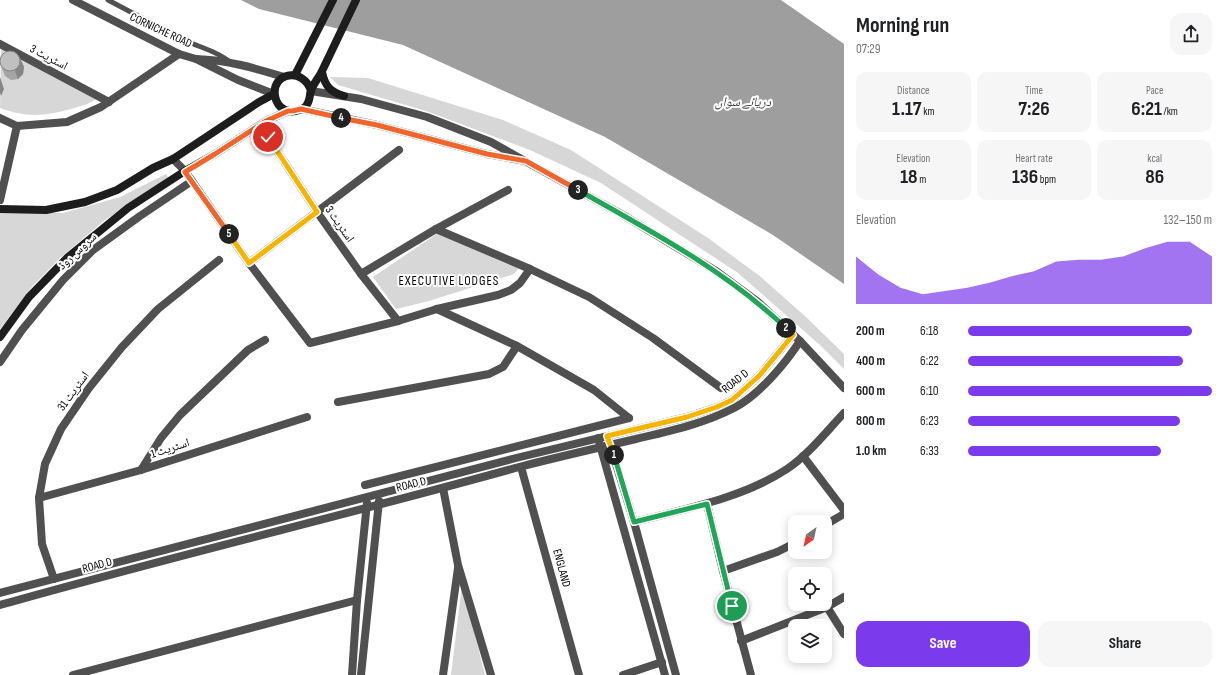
<!DOCTYPE html>
<meta charset="utf-8">
<style>
body{margin:0;font-family:"Sofia Sans Condensed","Noto Naskh Arabic",sans-serif;background:#f6f6f6;color:#202124;height:100vh;display:flex;flex-direction:column;font-size:15px;white-space:nowrap}
*{box-sizing:border-box;margin:0}
p{font-size:13px;color:#757577}
.icon{flex:none;width:22px;height:22px;fill:none;stroke:currentColor;stroke-width:2;stroke-linecap:round;stroke-linejoin:round}
.map{position:relative;flex:1;overflow:hidden}
.drawer{display:flex;flex-direction:column;background:#fff;width:380px}
.drawer>*{flex:none}
.needle{width:26px;rotate:213deg}
.buttons{position:absolute;left:788px;top:515px;display:grid;gap:8px}
.buttons a{display:grid;place-items:center;width:44px;height:44px;border-radius:8px;background:#fff;box-shadow:0 2px 10px #0003;font-size:20px}
.pin{position:absolute;display:grid;place-items:center;width:34px;height:34px;color:#fff;margin:-17px;border:2px solid #fff;border-radius:50%;box-shadow:0 1px 4px #0007}
.km{position:absolute;width:20px;height:20px;margin:-10px;border-radius:50%;background:#222;color:#fff;font-size:11px;line-height:20px;text-align:center}
.round{display:grid;place-items:center;flex:none;width:42px;height:42px;border-radius:12px;background:#f6f6f6}
.headline{display:flex;align-items:center;justify-content:space-between;height:68px;padding:0 12px}
h1{font-size:22px;font-weight:700;line-height:30px}
.stats{display:grid;grid-template-columns:repeat(3,1fr);gap:6px;height:68px;padding:4px 12px}
.stats div{display:grid;align-content:center;border-radius:10px;background:#f6f6f6;text-align:center}
.stats b{font-size:20px;font-weight:700}
.stats small{font-size:11px;font-weight:400}
.stats p{font-size:11px}
.chart{height:112px;padding:8px 12px}
.chart p{display:flex;justify-content:space-between}
.chart svg{width:100%;height:72px;margin-top:4px;fill:#7c3aed;opacity:.7}
.action{display:flex;gap:8px;margin-top:auto;padding:8px 12px}
.action a{flex:1;height:46px;border-radius:12px;background:#7c3aed;color:#fff;font-size:16px;font-weight:700;line-height:46px;text-align:center}
.action a+a{background:#f6f6f6;color:#202124}
ul{padding:0 12px;list-style:none;font-size:13px}
li{display:grid;grid-template-columns:64px 48px 1fr;align-items:center;height:30px}
li i{height:10px;border-radius:5px;background:#7c3aed}
main{display:flex;flex:1;min-height:0}
.map>svg:first-child{display:block}
.green{fill:#d7d7d7}
.water{fill:#9e9e9e}
.lines{fill:none;stroke-linecap:round;stroke-linejoin:round}
.service{stroke:#505050;stroke-width:5}
.minor{stroke:#505050;stroke-width:8}
.tertiary{stroke:#505050;stroke-width:8}
.secondary{stroke:#1d1d1d;stroke-width:8}
.wall{fill:#a5a5a5}
.shaded-wall{fill:#868686}
.building{fill:#c0c0c0;stroke:#868686}
.split-1-casing{stroke:#fff;stroke-width:8}
.split-2-casing{stroke:#fff;stroke-width:8}
.split-3-casing{stroke:#fff;stroke-width:8}
.split-4-casing{stroke:#fff;stroke-width:8}
.split-5-casing{stroke:#fff;stroke-width:8}
.split-6-casing{stroke:#fff;stroke-width:8}
.split-1{stroke:#22a559;stroke-width:5}
.split-2{stroke:#f5b400;stroke-width:5}
.split-3{stroke:#22a559;stroke-width:5}
.split-4{stroke:#f0652b;stroke-width:5}
.split-5{stroke:#f0652b;stroke-width:5}
.split-6{stroke:#f5b400;stroke-width:5}
.labels{text-anchor:middle;stroke-width:4;stroke-linejoin:round;paint-order:stroke}
.street-label{font-size:12px;fill:#000;stroke:#fff}
.water-label{font-size:13px;font-style:italic;fill:#3f3f3f;stroke:#fff}
.neighbourhood-label{font-size:13px;letter-spacing:1px;fill:#000;stroke:#fff}
</style>
<main>
<div class="map">
<svg width="844" height="675" viewBox="0 0 844 675">
<rect width="100%" height="100%" fill="#fff"/>
<!-- green -->
<g class="green">
<path d="M1,47L98,98C90,104 81,106 71,109C45,116 27,118 0,108Z"/>
<path d="M330,77L368,78L503,120L571,150L708,238L761,277L807,318L844,354V369L821,346L738,273L601,183L530,150L426,111L338,85Z"/>
<path d="M166,174L169,179L105,220L60,258L31,288L0,329V211L11,212L63,213L120,197Z"/>
<path d="M438,233L519,268L514,274L429,301L396,309L373,277Z"/>
<path d="M462,584L485,675H451Z"/>
</g>
<!-- water -->
<path class="water" d="M241,0H781L844,44V284L773,235L605,137L403,45L259,9Z"/>
<g class="lines">
<!-- service -->
<path class="service" d="M108,0C136,15 163,29 191,43C205,49 218,52 230,62"/>
<!-- minor -->
<g class="minor">
<path d="M0,44L109,102"/>
<path d="M0,118L17,126L67,122L101,107L179,54"/>
<path d="M268,137L317,212L361,274L398,321"/>
<path d="M173,159L185,171L249,263L310,343L398,321L437,309L498,295L511,290L520,283L530,269"/>
<path d="M0,200L17,126"/>
<path d="M436,229L530,269L589,297L653,338L721,388"/>
<path d="M249,263L399,150"/>
<path d="M361,274L436,229L508,190"/>
<path d="M437,309L517,346L594,390L629,418"/>
<path d="M800,341L844,388"/>
<path d="M0,362L22,330L63,280L93,250L140,216L192,181"/>
<path d="M338,402L489,374L503,367L517,346"/>
<path d="M598,438L665,675"/>
<path d="M608,438L634,522L676,675"/>
<path d="M803,456L844,510"/>
<path d="M521,467L579,675"/>
<path d="M141,470L161,438L180,415L248,350L265,340"/>
<path d="M365,485L629,418"/>
<path d="M443,488L458,565L491,675"/>
<path d="M39,498L141,470L307,417"/>
<path d="M707,504L723,571L751,675"/>
<path d="M634,522C685,509 743,498 787,469C809,454 826,432 844,413"/>
<path d="M825,525L844,514"/>
<path d="M723,571L777,552L795,543"/>
<path d="M54,579L42,544L39,498L45,464L61,429L89,388L122,347L158,309L219,260"/>
<path d="M827,607L844,634"/>
<path d="M741,641L827,607L844,597"/>
<path d="M73,675L357,600"/>
<path d="M443,675L458,568"/>
<path d="M623,675L662,662"/>
</g>
<!-- tertiary -->
<g class="tertiary">
<path d="M73,0L179,54L196,59"/>
<path d="M274,94L238,80L196,59C227,60 255,68 284,77"/>
<path d="M301,109L377,125L487,154L525,161L491,142L427,117L361,99L311,91"/>
<path d="M0,593L516,458L687,417L717,407L732,400L759,376L793,335"/>
<path d="M0,605C172,556 347,515 519,467C558,457 597,448 636,439C670,431 703,424 734,408C759,395 785,364 800,341L758,302L716,271L623,215L525,161"/>
<path d="M352,675L357,600L367,503"/>
<path d="M361,675L379,501"/>
</g>
<!-- secondary -->
<g class="secondary">
<path d="M322,72C325,86 330,92 344,96"/>
<path d="M295,75L333,0"/>
<path d="M311,91C304,67 271,72 275,96C276,102 279,107 285,110C292,113 300,111 305,107C311,101 309,96 311,90C314,83 320,76 323,69C334,46 345,23 356,0"/>
<path d="M0,209L46,210L85,202L117,190L153,168L173,159L259,102L274,94"/>
<path d="M0,337L29,297L68,257L106,226L128,208L185,171L215,154L266,121L288,111"/>
</g>
</g>
<!-- wall -->
<path class="wall" d="M20,58L24,67L23,74L18,79L11,80L5,76L0,64Z"/>
<!-- shaded-wall -->
<g class="shaded-wall">
<path d="M20,58L24,67L23,74L18,79L15,71Z"/>
<path d="M0,77L4,89L1,96L0,93Z"/>
</g>
<!-- building -->
<circle class="building" cx="10" cy="61" r="10"/>
<g class="lines">
<!-- split-1 casing -->
<g class="split-1-casing">
<path id="split-1" d="M614,455L634,522L707,504L732,606"/>
</g>
<!-- split-2 casing -->
<g class="split-2-casing">
<path id="split-2" d="M614,455L607,436L687,417L717,407L732,400L759,376L793,335L786,328"/>
</g>
<!-- split-3 casing -->
<g class="split-3-casing">
<path id="split-3" d="M578,190C651,231 726,271 786,328"/>
</g>
<!-- split-4 casing -->
<g class="split-4-casing">
<path id="split-4" d="M341,118L377,125L487,154L526,161L578,190"/>
</g>
<!-- split-5 casing -->
<g class="split-5-casing">
<path id="split-5" d="M229,234L185,172L215,154L266,121L288,111H292L301,109L341,118"/>
</g>
<!-- split-6 casing -->
<g class="split-6-casing">
<path id="split-6" d="M229,234L249,263L317,212L268,137"/>
</g>
<!-- split-1 -->
<use href="#split-1" class="split-1"/>
<!-- split-2 -->
<use href="#split-2" class="split-2"/>
<!-- split-3 -->
<use href="#split-3" class="split-3"/>
<!-- split-4 -->
<use href="#split-4" class="split-4"/>
<!-- split-5 -->
<use href="#split-5" class="split-5"/>
<!-- split-6 -->
<use href="#split-6" class="split-6"/>
</g>
<g class="labels">
<!-- street labels -->
<g class="street-label">
<text transform="translate(161 30) rotate(25)" y="4">CORNICHE ROAD</text>
<text transform="translate(49 57) rotate(28)" y="4">اسٹریٹ 3</text>
<text transform="translate(340 224) rotate(55)" y="4">اسٹریٹ 3</text>
<text transform="translate(77 251) rotate(-43)" y="4">سروس روڈ</text>
<text transform="translate(735 381) rotate(-39)" y="4">ROAD D</text>
<text transform="translate(73 391) rotate(-54)" y="4">اسٹریٹ 31</text>
<text transform="translate(170 448) rotate(-18)" y="4">اسٹریٹ 1</text>
<text transform="translate(411 484) rotate(-14)" y="4">ROAD D</text>
<text transform="translate(97 565) rotate(-15)" y="4">ROAD D</text>
<text transform="translate(562 568) rotate(75)" y="4">ENGLAND</text>
</g>
<!-- water labels -->
<g class="water-label">
<text x="743" y="106">دریائے سواں</text>
</g>
<!-- neighbourhood labels -->
<g class="neighbourhood-label">
<text x="449" y="285">EXECUTIVE LODGES</text>
</g>
</g>
</svg>
<div class="buttons">
<a><svg class="needle" viewBox="-14 -14 28 28"><path d="M0-13l5 13h-10z" fill="#e53935"/><path d="M0 13l5-13h-10z" fill="#757577"/></svg></a>
<a><svg class="icon" aria-label="locate" viewBox="0 0 24 24"><circle cx="12" cy="12" r="6"/><path d="M12 2v4M12 18v4M2 12h4M18 12h4"/></svg></a>
<a><svg class="icon" aria-label="layers" viewBox="0 0 24 24"><path d="M12 4l9 5-9 5-9-5zM3 14l9 5 9-5"/></svg></a>
</div>
<div class="pin" style="left:732px;top:606px;background:#1e9e55"><svg class="icon" aria-label="arrive" viewBox="0 0 24 24"><path d="M6 21V4h12l-3 4 3 4H6"/></svg></div>
<div class="pin" style="left:268px;top:137px;background:#d93025"><svg class="icon" aria-label="check" viewBox="0 0 24 24"><path d="M5 12l5 5 9-10"/></svg></div>
<b class="km" style="left:614px;top:455px">1</b>
<b class="km" style="left:786px;top:328px">2</b>
<b class="km" style="left:578px;top:190px">3</b>
<b class="km" style="left:341px;top:118px">4</b>
<b class="km" style="left:229px;top:234px">5</b>
</div>
<section class="drawer">
<div class="headline"><div><h1>Morning run</h1><p>07:29</p></div><a class="round"><svg class="icon" aria-label="share" viewBox="0 0 24 24"><path d="M12 15V3M7 8l5-5 5 5M5 13v7h14v-7"/></svg></a></div>
<div class="stats">
<div><p>Distance</p><b>1.17<small> km</small></b></div>
<div><p>Time</p><b>7:26</b></div>
<div><p>Pace</p><b>6:21<small> /km</small></b></div>
</div>
<div class="stats">
<div><p>Elevation</p><b>18<small> m</small></b></div>
<div><p>Heart rate</p><b>136<small> bpm</small></b></div>
<div><p>kcal</p><b>86</b></div>
</div>
<div class="chart"><p><span>Elevation</span>132–150 m</p>
<svg viewBox="0 0 160 44" preserveAspectRatio="none"><path d="M0 44V15L10 26L20 34L30 38L40 36L50 34L60 31L70 27L80 24L90 18L100 17L110 17L120 15L130 10L140 6L150 6L160 15V44z"/></svg>
</div>
<ul>
<li><b>200 m</b>6:18<i style="width:92%"></i></li>
<li><b>400 m</b>6:22<i style="width:88%"></i></li>
<li><b>600 m</b>6:10<i style="width:100%"></i></li>
<li><b>800 m</b>6:23<i style="width:87%"></i></li>
<li><b>1.0 km</b>6:33<i style="width:79%"></i></li>
</ul>
<div class="action"><a>Save</a><a>Share</a></div>
</section>
</main>
